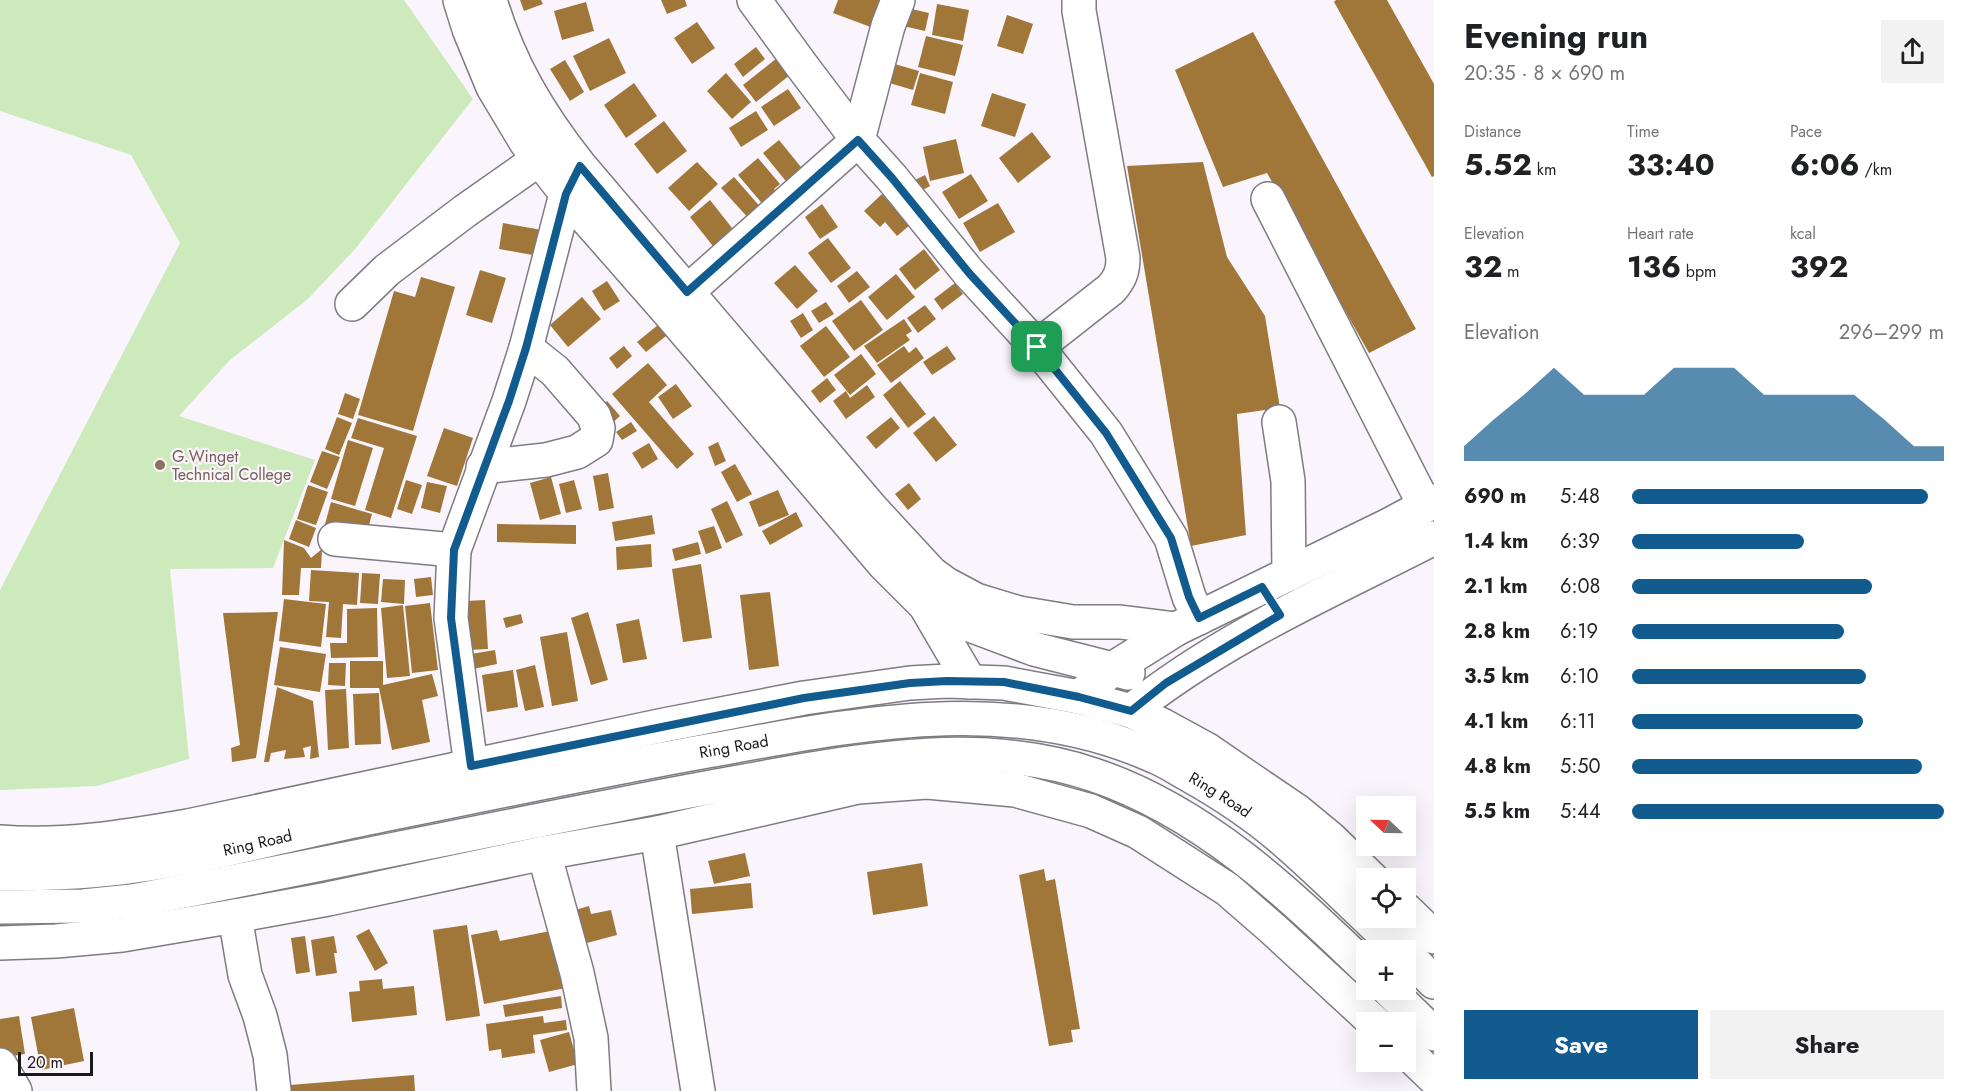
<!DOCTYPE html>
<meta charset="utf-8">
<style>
body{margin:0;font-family:Jost,sans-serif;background:#f2f2f2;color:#202124;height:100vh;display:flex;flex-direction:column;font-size:22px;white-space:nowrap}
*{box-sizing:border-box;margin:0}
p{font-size:20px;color:#757577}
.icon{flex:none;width:33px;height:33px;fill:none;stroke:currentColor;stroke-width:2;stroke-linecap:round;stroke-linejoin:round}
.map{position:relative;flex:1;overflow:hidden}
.side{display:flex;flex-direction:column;background:#fff;width:540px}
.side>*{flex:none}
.needle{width:39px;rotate:292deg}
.tools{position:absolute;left:1356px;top:796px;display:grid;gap:12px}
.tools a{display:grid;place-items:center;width:60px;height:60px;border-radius:0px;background:#fff;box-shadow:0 6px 24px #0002;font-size:30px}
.scale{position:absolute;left:18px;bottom:15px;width:75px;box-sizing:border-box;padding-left:6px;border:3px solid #1a191b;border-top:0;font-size:16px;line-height:21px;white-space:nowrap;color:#1a191b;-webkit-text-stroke:4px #faf5fd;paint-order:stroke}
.pin{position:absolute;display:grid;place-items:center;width:51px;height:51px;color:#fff;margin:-26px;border-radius:12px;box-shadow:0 3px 9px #0006}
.round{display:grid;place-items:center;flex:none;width:63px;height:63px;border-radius:0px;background:#f2f2f2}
.headline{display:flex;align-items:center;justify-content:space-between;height:102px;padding:0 30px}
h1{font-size:33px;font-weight:700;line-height:45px}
.stats{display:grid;grid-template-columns:repeat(3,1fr);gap:9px;height:102px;padding:6px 30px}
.stats div{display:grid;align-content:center}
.stats b{font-size:30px;font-weight:700}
.stats small{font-size:16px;font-weight:400}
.stats p{font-size:16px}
.chart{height:168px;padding:12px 30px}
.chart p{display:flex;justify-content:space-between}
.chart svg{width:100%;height:108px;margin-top:6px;fill:#115b8f;opacity:.7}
.button{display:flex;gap:12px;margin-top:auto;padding:12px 30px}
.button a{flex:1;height:69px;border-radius:0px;background:#115b8f;color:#fff;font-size:24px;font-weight:700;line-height:69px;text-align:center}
.button a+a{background:#f2f2f2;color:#202124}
ul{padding:0 30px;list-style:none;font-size:20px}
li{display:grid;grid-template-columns:96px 72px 1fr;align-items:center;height:45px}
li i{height:15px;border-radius:8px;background:#115b8f}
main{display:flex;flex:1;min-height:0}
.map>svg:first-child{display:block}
.green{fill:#cdeabc}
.building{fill:#a07738}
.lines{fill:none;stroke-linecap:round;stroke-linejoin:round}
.minor-casing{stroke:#7f7b82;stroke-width:36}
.major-casing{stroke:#7f7b82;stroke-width:36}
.highway-casing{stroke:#7f7b82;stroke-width:36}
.minor{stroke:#fff;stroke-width:33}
.major{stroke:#fff;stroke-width:33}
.highway{stroke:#fff;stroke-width:33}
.route-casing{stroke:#fff;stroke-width:12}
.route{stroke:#115b8f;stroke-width:8}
.education-dot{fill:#8d6e63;stroke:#faf5fd;stroke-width:2}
.labels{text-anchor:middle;stroke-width:4.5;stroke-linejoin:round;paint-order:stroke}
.education-label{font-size:16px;fill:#785e54;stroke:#faf5fd;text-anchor:start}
.street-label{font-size:16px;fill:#1a191b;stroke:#faf5fd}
</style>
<main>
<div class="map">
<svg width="1434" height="1091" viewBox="0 0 1434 1091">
<rect width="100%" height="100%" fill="#faf5fd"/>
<!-- green -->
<path class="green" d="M0,0H404L473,99L356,248L308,299L230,360L179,416L315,460L273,568L170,569L189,759L97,786L0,790V590L180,243L131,155L0,111Z"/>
<!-- building -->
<g class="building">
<path d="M520,0H541L543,4L524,11Z"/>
<path d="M661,0H685L687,6L667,14Z"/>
<path d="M838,0H887L876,29L833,13Z"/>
<path d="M1336,0H1387L1434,84V176L1432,177L1334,2Z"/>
<path d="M586,2L594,31L562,40L554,11Z"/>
<path d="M937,4L969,10L963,41L932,35Z"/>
<path d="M903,7L929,13L925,31L899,25Z"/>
<path d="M1007,15L1033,24L1023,54L997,46Z"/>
<path d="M697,22L715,48L692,64L674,38Z"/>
<path d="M1253,32L1416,329L1369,353L1267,173L1223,187L1175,70Z"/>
<path d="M926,36L963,45L955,76L918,67Z"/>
<path d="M609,38L626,73L590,91L573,56Z"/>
<path d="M756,47L765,59L743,77L734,64Z"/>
<path d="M777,58L790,75L756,102L743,85Z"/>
<path d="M565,60L584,92L570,101L550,69Z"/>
<path d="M891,63L919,71L913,90L886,82Z"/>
<path d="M726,73L751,102L732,119L707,91Z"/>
<path d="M920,73L953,82L945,114L911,105Z"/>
<path d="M634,83L657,116L626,138L604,105Z"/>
<path d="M788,89L801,108L774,126L761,107Z"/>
<path d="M992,93L1026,104L1015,137L981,126Z"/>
<path d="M756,111L768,130L741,147L729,128Z"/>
<path d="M664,121L687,151L657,174L634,144Z"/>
<path d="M1032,132L1051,157L1018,183L999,158Z"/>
<path d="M956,139L964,173L930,181L923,147Z"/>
<path d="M779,140L805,172L789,185L763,153Z"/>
<path d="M758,158L780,184L774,189L779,196L765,207L738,175Z"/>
<path d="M697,162L718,184L689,211L668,188Z"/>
<path d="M1203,162L1227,257L1265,316L1280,408L1237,414L1246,535L1191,546L1127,166Z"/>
<path d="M971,174L988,201L959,219L942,192Z"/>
<path d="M925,175L930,186L919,192L913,181Z"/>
<path d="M734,177L763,210L750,220L721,188Z"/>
<path d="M882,194L910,225L897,236L885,222L880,227L864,211Z"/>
<path d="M710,200L736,233L716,250L690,217Z"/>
<path d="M998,203L1015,232L980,252L963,223Z"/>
<path d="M822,204L838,227L820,239L805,217Z"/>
<path d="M503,223L542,230L538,256L499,249Z"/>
<path d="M828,238L851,268L831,283L808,253Z"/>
<path d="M924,249L940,270L915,290L899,269Z"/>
<path d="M795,265L818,291L797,309L774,283Z"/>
<path d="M480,270L506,278L492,323L466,315Z"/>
<path d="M857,271L870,287L849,303L837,286Z"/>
<path d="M896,274L915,297L887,320L868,297Z"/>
<path d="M421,277L455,287L413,431L358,415L394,291L415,297Z"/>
<path d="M607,281L620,301L604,311L592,291Z"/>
<path d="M955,283L963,294L942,310L934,299Z"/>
<path d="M582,297L601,319L568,347L550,325Z"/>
<path d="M861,300L883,330L854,351L832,321Z"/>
<path d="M826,302L834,314L819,323L811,311Z"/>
<path d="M925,305L936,319L918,333L907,318Z"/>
<path d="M803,313L813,330L801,338L790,321Z"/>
<path d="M904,319L912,331L906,335L910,340L877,363L864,346Z"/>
<path d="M658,325L666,336L646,352L637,342Z"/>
<path d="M826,326L850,357L824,377L800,346Z"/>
<path d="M624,346L632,356L617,369L609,358Z"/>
<path d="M904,346L909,353L916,347L924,358L891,383L877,365Z"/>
<path d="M947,346L956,359L932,375L923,362Z"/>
<path d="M861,354L876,374L850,395L834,375Z"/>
<path d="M648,363L667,385L649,402L694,454L677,469L612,394Z"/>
<path d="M827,378L836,390L820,403L811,391Z"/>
<path d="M900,381L926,414L908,428L883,395Z"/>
<path d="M676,384L692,406L673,419L658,397Z"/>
<path d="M867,385L875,397L846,419L833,401L846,391L850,398Z"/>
<path d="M345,393L360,399L353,419L338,414Z"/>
<path d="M607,401L620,416L609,426L596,410Z"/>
<path d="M934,416L957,445L936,462L913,433Z"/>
<path d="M337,417L352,423L339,455L325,449Z"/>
<path d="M891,417L900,428L876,449L866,437Z"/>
<path d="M358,418L417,436L391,518L365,510L384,448L351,438Z"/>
<path d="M631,422L637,431L622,440L616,432Z"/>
<path d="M444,428L473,438L457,486L427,476Z"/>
<path d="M348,440L373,448L355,506L331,499Z"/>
<path d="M718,442L726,461L715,466L708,447Z"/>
<path d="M649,443L658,459L642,469L632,453Z"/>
<path d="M322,451L340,457L327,489L310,482Z"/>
<path d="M735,464L752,494L737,502L721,472Z"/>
<path d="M608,473L614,508L599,511L593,476Z"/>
<path d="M551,477L561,514L540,520L530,483Z"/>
<path d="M406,480L422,485L412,514L397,509Z"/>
<path d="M574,480L582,509L566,513L559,484Z"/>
<path d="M427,482L447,486L440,513L421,508Z"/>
<path d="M909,483L921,499L908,510L895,494Z"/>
<path d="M308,485L328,492L316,525L297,519Z"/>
<path d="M778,490L789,515L759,527L749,502Z"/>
<path d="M727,501L743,535L726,543L711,509Z"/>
<path d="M331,502L372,514L365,540L324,528Z"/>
<path d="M796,512L803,526L770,545L762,531Z"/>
<path d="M652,515L655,534L615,541L612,522Z"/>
<path d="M296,520L316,528L309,547L289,539Z"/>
<path d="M497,524L576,525V544L497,542Z"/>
<path d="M714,526L722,548L706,554L698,531Z"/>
<path d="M284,540L304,548L311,558L322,549L321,568H301L299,595H282Z"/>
<path d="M698,542L701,554L675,561L672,549Z"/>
<path d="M651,544L652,567L617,570L616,547Z"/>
<path d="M701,564L712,638L683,642L672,569Z"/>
<path d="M311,570L359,573L357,605L343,604L341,638L326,637L329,602L309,601Z"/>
<path d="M362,573L380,574L378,604L360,603Z"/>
<path d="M431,577L433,595L416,597L414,579Z"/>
<path d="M383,579L405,580L404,604L381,602Z"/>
<path d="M770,592L779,666L749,670L740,595Z"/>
<path d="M284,599L326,604L321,647L279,641Z"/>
<path d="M485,600L488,649L468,650L466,601Z"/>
<path d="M430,603L438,670L412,673L405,606Z"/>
<path d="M403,605L410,676L387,678L381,608Z"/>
<path d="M377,608L378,657L331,658L330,643H347V609Z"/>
<path d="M278,612L256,758L232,762L231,748L240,745L223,613Z"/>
<path d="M588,612L608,680L591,685L571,618Z"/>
<path d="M521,614L523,623L506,628L503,618Z"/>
<path d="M639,619L647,659L623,663L616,624Z"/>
<path d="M567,632L578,701L552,706L540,637Z"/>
<path d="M280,647L326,654L320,692L274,685Z"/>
<path d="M495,650L497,664L473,669L471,654Z"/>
<path d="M350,661H383V685L432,674L438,696L422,700L430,742L392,750L379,688H350Z"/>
<path d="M329,663H346L345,686L328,685Z"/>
<path d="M535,665L544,707L525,711L516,670Z"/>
<path d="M513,670L518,707L487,712L482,675Z"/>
<path d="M277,687L313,701L319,757L310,759L311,746L303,748L305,757L284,759L286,750L271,753L269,762H264Z"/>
<path d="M346,689L349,748L328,750L325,690Z"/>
<path d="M379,693L381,744L355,745L353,694Z"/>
<path d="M745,853L750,876L714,884L708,861Z"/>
<path d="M922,863L928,906L873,915L867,872Z"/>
<path d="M1044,869L1046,881L1055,879L1080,1029L1071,1030L1073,1042L1049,1046L1019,875Z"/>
<path d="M751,883L753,908L692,914L690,889Z"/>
<path d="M589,906L591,914L611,910L617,935L583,944L575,910Z"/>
<path d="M467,925L480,1016L446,1021L433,930Z"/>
<path d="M369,929L388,963L375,971L356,936Z"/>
<path d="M497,930L500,941L555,930L566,988L484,1004L471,935Z"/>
<path d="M305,936L310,972L296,974L291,938Z"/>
<path d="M334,936L337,953H334L337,973L316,976L311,940Z"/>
<path d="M382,979L383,989L414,986L417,1015L352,1022L349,992L360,991L359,981Z"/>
<path d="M561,996L562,1008L505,1017L503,1005Z"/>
<path d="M74,1008L84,1061L41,1070L31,1017Z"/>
<path d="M19,1016L25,1054L0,1058V1019Z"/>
<path d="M543,1016L544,1023L566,1020L567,1030L533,1035L535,1053L502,1058L501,1049L489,1051L486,1024Z"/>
<path d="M569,1032L578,1064L549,1072L540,1040Z"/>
<path d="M414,1075L415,1091H290V1085Z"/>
</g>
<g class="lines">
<!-- minor casing -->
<g class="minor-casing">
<g id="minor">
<path d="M754,0L802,66L858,140L892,178L969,273L1037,347L1106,433L1171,538L1189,597L1199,618"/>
<path d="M1268,199L1425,506"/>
<path d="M687,292L858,140L888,26L898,0"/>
<path d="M352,304L387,270L465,211L539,159"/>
<path d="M1037,347L1111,289C1120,279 1123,271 1123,258L1079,11V0"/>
<path d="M1279,422L1288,481L1289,574"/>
<path d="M483,467L546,460L577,452L596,440L598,428L594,416L555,371L526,348"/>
<path d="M335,539L454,550"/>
<path d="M471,766L451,618L454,550L509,401L526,348L566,194L577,171"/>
<path d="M657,833L698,1091"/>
<path d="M544,853L577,973L591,1038L594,1091"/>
<path d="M235,916L245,975L260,1016L270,1055L274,1091"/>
<path d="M0,1065L15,1091"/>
</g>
</g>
<!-- major casing -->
<g class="major-casing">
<g id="major">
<path d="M460,0L469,29L493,87L526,142L580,211L667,310L884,564L925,605L970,682"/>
<path d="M490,0C509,64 539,114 580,166L871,508L931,573L946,584L976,600L1019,613L1073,622H1120L1176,629"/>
<path d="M925,605L962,622L1034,649L1128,673"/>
<path d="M1079,697L1114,668L1176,629L1389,525L1434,501"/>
<path d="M1131,711C1222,638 1331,591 1434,538"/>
<path d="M0,842C64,847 124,837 188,826L664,725L804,698L910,683L947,681L1004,683L1079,697L1131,711L1162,725L1206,749L1297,811L1331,839L1372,879"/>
<path d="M1406,910L1434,937"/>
<path d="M0,943L56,941L122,935L235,916L328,899L544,853L657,833L858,787L927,782L1015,790L1091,811L1138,832L1227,889L1273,929L1375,1023"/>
<path d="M1406,1051L1434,1078"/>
</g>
</g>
<!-- highway casing -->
<g class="highway-casing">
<g id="highway">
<path id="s1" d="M0,874C45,874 90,873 135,866C204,857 272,838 340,824C462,799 585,773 707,751C858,724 1010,691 1156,757C1168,762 1178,769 1189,775C1221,793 1253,814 1281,838C1323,874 1362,914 1402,951"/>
<path d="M0,907L83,906L132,901C292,871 451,837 612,806C661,796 711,787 761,778C870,758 986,738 1094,775C1201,811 1287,891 1366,968"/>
<path d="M1406,954L1434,982"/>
<path d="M1389,990L1434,1034"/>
</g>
</g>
<!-- minor -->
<use href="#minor" class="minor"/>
<!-- major -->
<use href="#major" class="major"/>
<!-- highway -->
<use href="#highway" class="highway"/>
</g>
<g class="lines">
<!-- route casing -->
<g class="route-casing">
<path id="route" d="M858,140L892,178L969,273L1037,347L1106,433L1171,538L1189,597L1199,618L1262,587L1280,615L1166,683L1131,711L1079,697L1004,682L947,681L910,683L804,698L471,766L451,618L454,550L509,401L526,348L566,194L580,166L687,292Z"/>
</g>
<!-- route -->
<use href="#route" class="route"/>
</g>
<!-- markers -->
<circle class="education-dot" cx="160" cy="465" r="6"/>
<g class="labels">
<!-- education labels -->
<g class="education-label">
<text x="172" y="462">G.Winget<tspan x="172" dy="18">Technical College</tspan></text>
</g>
<!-- street labels -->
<g class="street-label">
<text dy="6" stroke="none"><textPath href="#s1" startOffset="746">Ring Road</textPath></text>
<text dy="6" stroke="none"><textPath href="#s1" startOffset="1250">Ring Road</textPath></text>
<text dy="6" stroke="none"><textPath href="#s1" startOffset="260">Ring Road</textPath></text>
</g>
</g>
</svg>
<div class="tools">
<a><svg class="needle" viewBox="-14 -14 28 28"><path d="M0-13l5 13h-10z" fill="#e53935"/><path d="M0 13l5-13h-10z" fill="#757577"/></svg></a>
<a><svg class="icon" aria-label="locate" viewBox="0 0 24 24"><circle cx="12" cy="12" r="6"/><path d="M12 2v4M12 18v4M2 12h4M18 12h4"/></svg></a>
<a>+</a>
<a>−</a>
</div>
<div class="scale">20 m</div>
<div class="pin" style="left:1037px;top:347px;background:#1e9e55"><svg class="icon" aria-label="arrive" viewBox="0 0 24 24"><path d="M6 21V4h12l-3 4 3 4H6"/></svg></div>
</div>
<section class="side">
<div class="headline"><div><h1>Evening run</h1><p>20:35 · 8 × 690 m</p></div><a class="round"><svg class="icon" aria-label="share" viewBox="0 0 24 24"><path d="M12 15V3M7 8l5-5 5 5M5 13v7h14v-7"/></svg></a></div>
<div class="stats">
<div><p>Distance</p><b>5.52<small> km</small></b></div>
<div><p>Time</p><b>33:40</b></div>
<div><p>Pace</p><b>6:06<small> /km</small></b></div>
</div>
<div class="stats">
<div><p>Elevation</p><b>32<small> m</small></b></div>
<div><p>Heart rate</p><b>136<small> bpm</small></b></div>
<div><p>kcal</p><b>392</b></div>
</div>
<div class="chart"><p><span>Elevation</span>296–299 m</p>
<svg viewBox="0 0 160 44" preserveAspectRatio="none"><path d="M0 44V38L10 27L20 17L30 6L40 17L50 17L60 17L70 6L80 6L90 6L100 17L110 17L120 17L130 17L140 27L150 38L160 38V44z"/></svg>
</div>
<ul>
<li><b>690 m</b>5:48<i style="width:95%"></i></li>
<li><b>1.4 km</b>6:39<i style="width:55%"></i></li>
<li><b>2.1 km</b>6:08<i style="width:77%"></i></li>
<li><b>2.8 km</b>6:19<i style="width:68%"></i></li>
<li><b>3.5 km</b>6:10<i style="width:75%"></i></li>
<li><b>4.1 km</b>6:11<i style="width:74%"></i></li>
<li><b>4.8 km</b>5:50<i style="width:93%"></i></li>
<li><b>5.5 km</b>5:44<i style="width:100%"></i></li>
</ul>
<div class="button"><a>Save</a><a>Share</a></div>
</section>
</main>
